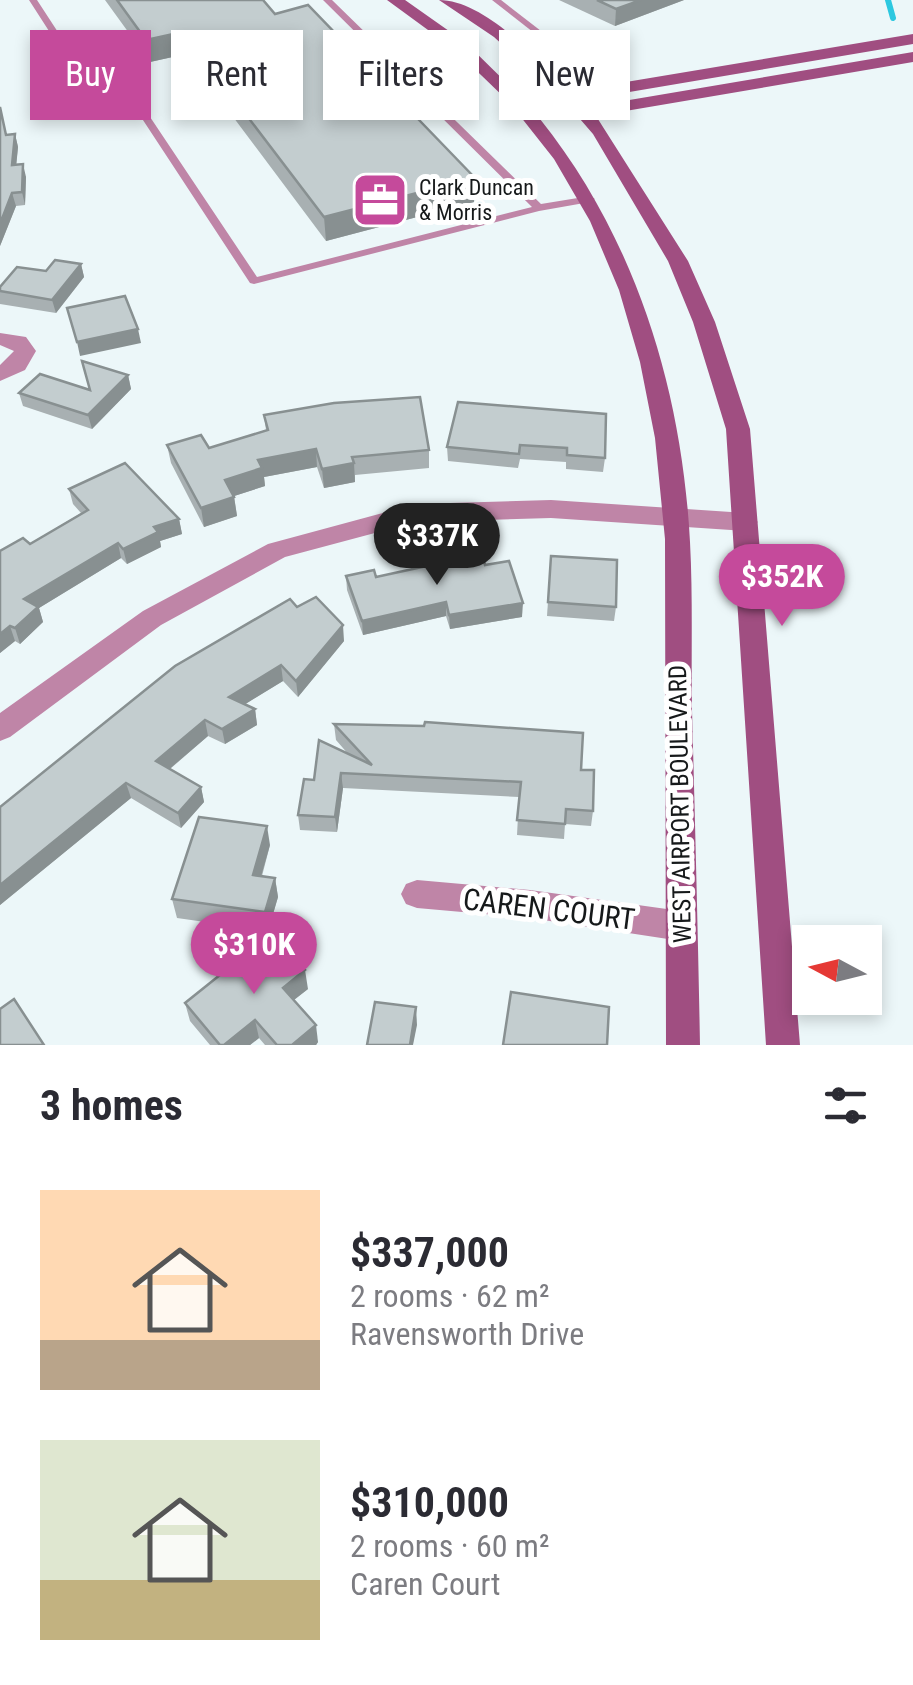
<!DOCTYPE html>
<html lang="en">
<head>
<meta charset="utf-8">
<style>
  body { margin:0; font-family:"Roboto Condensed",sans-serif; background:#f2f2f3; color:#2b2b33; height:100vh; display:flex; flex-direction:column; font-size:38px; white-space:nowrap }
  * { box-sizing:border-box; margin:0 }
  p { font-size:32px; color:#7c7c81 }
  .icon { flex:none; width:55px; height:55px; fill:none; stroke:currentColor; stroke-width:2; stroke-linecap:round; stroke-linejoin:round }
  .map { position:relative; height:1045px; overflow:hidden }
  .details { display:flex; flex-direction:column; background:#fff; flex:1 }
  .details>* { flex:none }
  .banner { position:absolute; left:30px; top:30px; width:855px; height:90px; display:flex; gap:20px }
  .needle { width:65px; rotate:277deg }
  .controls { position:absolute; left:792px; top:925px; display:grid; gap:20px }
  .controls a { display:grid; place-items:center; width:90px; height:90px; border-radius:0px; background:#fff; box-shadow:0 5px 15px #0003; font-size:50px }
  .price { position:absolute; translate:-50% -85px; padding:0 22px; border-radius:35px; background:#c54a9b; color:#fff; font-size:32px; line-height:65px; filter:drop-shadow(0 2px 5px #0008) }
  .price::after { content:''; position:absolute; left:50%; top:60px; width:30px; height:22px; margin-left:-15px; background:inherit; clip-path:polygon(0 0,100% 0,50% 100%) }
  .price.selected { background:#222; color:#fff }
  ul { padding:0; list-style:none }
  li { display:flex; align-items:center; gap:30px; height:250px; padding:0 40px }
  li span { display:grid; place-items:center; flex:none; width:280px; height:200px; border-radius:0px; color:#555 }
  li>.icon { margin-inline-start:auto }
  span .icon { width:120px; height:120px; fill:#fffc; stroke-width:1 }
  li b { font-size:42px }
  h2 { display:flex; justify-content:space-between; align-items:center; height:120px; padding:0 40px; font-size:42px }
  .chip { padding:0 35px; border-radius:0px; background:#fff; box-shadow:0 5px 15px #0003; font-size:35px; line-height:90px }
  .chip.selected { background:#c54a9b; color:#fff }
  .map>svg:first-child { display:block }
</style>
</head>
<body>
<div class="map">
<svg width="913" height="1045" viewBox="0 0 913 1045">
  <rect width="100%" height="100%" fill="#ecf7f9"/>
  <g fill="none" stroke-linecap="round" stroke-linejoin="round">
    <path stroke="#2dc8e0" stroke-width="6" d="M 888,0 L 893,18"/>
    <g fill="#bf85a7" fill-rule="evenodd">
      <path d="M 29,0 L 37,0 L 82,69 L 124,78 L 257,277 L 532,207 L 323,0 L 332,0 L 541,204 L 590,196 L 595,199 L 590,202 L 539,211 L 254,284 L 250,283 L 118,82 L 76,73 Z"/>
      <path d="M 492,0 L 501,0 L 563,48 L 556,50 Z"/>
    </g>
    <g fill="#bf85a7" fill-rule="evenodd">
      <path d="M 0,333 L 26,337 L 36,351 L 25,370 L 0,381 L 0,365 L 14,351 L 0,345 Z"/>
      <path d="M 551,500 L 746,513 L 758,522 L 746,531 L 551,518 L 416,522 L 285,557 L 161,625 L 10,737 L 0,741 L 0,713 L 143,611 L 268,544 L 416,504 Z"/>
      <path d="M 417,880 L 530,890 L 681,911 L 693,916 L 697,926 L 693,936 L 681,941 L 530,918 L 417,908 L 406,904 L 401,894 L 406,884 Z"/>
    </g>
    <path fill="#a04e81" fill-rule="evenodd" d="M 387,0 L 405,0 L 466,43 L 533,109 L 558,96 L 494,37 L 439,0 C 485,0 539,61 572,91 L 913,34 L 913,44 L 582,100 L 588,107 L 913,52 L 913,62 L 596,116 L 688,261 L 715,322 L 750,429 L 800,1045 L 766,1045 L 726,429 L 693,322 L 668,261 L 593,134 L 580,119 L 567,119 L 564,115 L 572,110 L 567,105 L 540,119 C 636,239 682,390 690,542 C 693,598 691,654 692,710 C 695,822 698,933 700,1045 L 666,1045 L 665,539 L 655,438 L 640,362 L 619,290 L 590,221 L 554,159 L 509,102 L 454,49 Z"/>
  </g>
  <g fill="#a8b0b2">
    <path d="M 105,0 L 263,0 L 275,14 L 475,178 L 474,202 L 326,241 L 186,54 L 150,62 Z"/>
    <path d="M 559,0 L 684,0 L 615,26 Z"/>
    <path d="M 15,134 L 18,147 L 16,165 L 26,177 L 25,205 L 16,206 L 0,246 L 6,135 Z"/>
    <path d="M 81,264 L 84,277 L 56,313 L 0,304 L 0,287 L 46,271 Z"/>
    <path d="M 128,375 L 131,389 L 92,429 L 23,406 L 19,393 L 90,390 Z"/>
    <path d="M 458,402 L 605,458 L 603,472 L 566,469 L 566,462 L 520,459 L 518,468 L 448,461 L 447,447 Z"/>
    <path d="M 264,415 L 429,450 L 429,468 L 355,475 L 355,482 L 324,488 L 317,467 L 264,477 L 265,486 L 234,496 L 237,516 L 204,527 L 171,463 L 167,445 L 209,448 L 266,430 Z"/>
    <path d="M 69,489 L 179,519 L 182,534 L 160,541 L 161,547 L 127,564 L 121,558 L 39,608 L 43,622 L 20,644 L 15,641 L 0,653 L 0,551 L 30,544 L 81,513 L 73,504 Z"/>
    <path d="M 551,556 L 616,607 L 614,621 L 547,616 Z"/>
    <path d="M 485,565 L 522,617 L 450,629 L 446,616 L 363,635 L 347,590 L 346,576 L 376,577 Z"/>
    <path d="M 297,607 L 344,641 L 298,697 L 283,681 L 245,704 L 255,709 L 257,725 L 225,744 L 208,736 L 170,769 L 201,787 L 204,802 L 181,828 L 131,798 L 0,905 L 0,807 Z"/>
    <path d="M 334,724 L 581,770 L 593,811 L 591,826 L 565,824 L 564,839 L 517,835 L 519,797 L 343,788 L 337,832 L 300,830 L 298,815 L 314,780 L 349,755 L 336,740 Z"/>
    <path d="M 270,845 L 262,876 L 275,878 L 278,897 L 268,931 L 177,918 L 172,899 Z"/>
    <path d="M 308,989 L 294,1000 L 318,1042 L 316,1045 L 265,1045 L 259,1038 L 250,1045 L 210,1045 L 190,1021 L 185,1003 Z"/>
  </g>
  <g fill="#889091">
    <path d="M 641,0 L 684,0 L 615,26 L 616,9 Z"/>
    <path d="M 183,32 L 186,54 L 150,62 L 146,40 Z"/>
    <path d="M 15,134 L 18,147 L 15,178 L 12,165 Z"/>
    <path d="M 23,164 L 26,177 L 25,205 L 22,192 Z"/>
    <path d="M 475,178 L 474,202 L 326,241 L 324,217 Z"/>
    <path d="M 12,193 L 16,206 L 0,246 L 0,224 Z"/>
    <path d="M 81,264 L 84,277 L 56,313 L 52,300 Z"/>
    <path d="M 138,329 L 141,343 L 80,356 L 77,342 Z"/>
    <path d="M 128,375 L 131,389 L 92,429 L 88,415 Z"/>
    <path d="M 316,449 L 317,467 L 264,477 L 265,486 L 228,498 L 225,480 L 258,460 Z"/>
    <path d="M 354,463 L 355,482 L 324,488 L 322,469 Z"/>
    <path d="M 234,497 L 237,516 L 204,527 L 201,508 Z"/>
    <path d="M 179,519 L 182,534 L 160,541 L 161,547 L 127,564 L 123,549 L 154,527 Z"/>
    <path d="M 118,543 L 121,558 L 39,608 L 43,622 L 20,644 L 15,628 L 24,599 Z"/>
    <path d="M 446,602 L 446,616 L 363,635 L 362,621 Z"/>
    <path d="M 523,603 L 522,617 L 450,629 L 449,615 Z"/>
    <path d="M 343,625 L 344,641 L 298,697 L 296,681 Z"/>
    <path d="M 10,626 L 15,641 L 0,653 L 0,634 Z"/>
    <path d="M 281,665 L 283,681 L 231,713 L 229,697 Z"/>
    <path d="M 255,709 L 257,725 L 225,744 L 222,729 Z"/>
    <path d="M 205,720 L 208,736 L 160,777 L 156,761 Z"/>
    <path d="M 341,773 L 343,788 L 337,832 L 335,817 Z"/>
    <path d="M 126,783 L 131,798 L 0,905 L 0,885 Z"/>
    <path d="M 201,787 L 204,802 L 181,828 L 178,813 Z"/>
    <path d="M 267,826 L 270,845 L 256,894 L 253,875 Z"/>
    <path d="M 275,878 L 278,897 L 268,931 L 265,912 Z"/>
    <path d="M 305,970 L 308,989 L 286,1006 L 283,988 Z"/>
    <path d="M 416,1007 L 417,1025 L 413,1045 L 410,1045 Z"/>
    <path d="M 255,1020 L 259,1038 L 250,1045 L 224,1045 Z"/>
    <path d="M 316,1025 L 318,1042 L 316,1045 L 292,1045 Z"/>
  </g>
  <g fill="#c3cdcf" stroke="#889091" stroke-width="2.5">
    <path d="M 117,0 L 263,0 L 275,14 L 308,5 L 475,178 L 324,217 L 183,32 L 146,40 Z"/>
    <path d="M 597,0 L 641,0 L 616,9 Z"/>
    <path d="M 0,107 L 6,135 L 15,134 L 12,165 L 23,164 L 22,192 L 12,193 L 0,224 Z"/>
    <path d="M 55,260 L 81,264 L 52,300 L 0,291 L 0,287 L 17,267 L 46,271 Z"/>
    <path d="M 125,296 L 138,329 L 77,342 L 67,308 Z"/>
    <path d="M 82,361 L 128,375 L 88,415 L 19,393 L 40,374 L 90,390 Z"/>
    <path d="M 420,397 L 429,450 L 352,457 L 354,463 L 322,469 L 316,449 L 258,460 L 262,468 L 225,480 L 234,497 L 201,508 L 167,445 L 201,435 L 209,448 L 268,430 L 264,415 L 334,403 Z"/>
    <path d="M 458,402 L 606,414 L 605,458 L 567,455 L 567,448 L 520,445 L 519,454 L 447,447 Z"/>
    <path d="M 125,463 L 179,519 L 154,527 L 158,532 L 123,549 L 118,543 L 24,599 L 38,607 L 15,628 L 10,626 L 0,634 L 0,551 L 23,538 L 30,544 L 88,510 L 69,489 Z"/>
    <path d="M 482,554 L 485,565 L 509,561 L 523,603 L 449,615 L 446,602 L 362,621 L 346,576 L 374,570 L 376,577 Z"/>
    <path d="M 551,556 L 617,560 L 616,607 L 548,602 Z"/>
    <path d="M 316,597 L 343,625 L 296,681 L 281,665 L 229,697 L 255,709 L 222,729 L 205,720 L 156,761 L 201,787 L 178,813 L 126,783 L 0,885 L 0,807 L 175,666 L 290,599 L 297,607 Z"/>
    <path d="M 425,722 L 583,733 L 581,770 L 594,770 L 593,811 L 566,809 L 565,824 L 517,820 L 521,782 L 341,773 L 335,817 L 298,815 L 304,779 L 314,780 L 319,740 L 372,765 L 334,724 L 424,726 Z"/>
    <path d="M 199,817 L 267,826 L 253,875 L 275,878 L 265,912 L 172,899 Z"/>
    <path d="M 271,934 L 305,970 L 283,988 L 316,1025 L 292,1045 L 277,1045 L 255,1020 L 224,1045 L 220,1045 L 185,1003 Z"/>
    <path d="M 511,992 L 609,1007 L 607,1045 L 503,1045 Z"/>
    <path d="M 14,999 L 44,1045 L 0,1045 L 0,1009 Z"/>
    <path d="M 375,1002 L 416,1007 L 410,1045 L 367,1045 Z"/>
  </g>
  <defs>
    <g id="office-square" transform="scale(2.875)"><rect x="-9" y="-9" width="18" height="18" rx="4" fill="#c54a9b" stroke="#fff"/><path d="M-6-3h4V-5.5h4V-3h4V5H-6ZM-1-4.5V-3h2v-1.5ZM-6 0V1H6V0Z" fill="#fff"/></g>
  </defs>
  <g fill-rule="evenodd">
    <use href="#office-square" x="380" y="200"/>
  </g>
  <g text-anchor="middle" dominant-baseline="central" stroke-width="10" stroke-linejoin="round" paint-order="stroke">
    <g font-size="22" fill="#16191a" stroke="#fff" text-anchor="start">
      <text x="419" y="187">Clark Duncan<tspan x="419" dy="25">&amp; Morris</tspan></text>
    </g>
    <g font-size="25" fill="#16191a" stroke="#fff">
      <text transform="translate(680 804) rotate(-91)">WEST AIRPORT BOULEVARD</text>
    </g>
    <g font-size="30" fill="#16191a" stroke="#fff">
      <text transform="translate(549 909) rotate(7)">CAREN COURT</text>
    </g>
  </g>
</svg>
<div class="controls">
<a><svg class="needle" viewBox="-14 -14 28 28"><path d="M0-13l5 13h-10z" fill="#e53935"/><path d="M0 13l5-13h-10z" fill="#7c7c81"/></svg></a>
</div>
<b class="price selected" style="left:437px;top:588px">$337K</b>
<b class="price" style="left:782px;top:629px">$352K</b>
<b class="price" style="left:254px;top:997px">$310K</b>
<div class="banner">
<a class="chip selected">Buy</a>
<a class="chip">Rent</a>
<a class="chip">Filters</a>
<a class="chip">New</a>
</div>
</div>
<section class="details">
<h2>3 homes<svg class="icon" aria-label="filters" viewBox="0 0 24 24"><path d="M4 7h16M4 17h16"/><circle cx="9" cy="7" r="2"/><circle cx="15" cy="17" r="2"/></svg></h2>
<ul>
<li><span style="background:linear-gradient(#ffd9b3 75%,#b9a48a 0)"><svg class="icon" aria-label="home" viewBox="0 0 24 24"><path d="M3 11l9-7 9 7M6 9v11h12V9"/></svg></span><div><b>$337,000</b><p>2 rooms · 62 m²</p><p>Ravensworth Drive</p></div></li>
<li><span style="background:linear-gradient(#dfe7d0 70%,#c2b280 0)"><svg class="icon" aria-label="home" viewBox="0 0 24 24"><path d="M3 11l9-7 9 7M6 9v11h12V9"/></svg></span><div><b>$310,000</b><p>2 rooms · 60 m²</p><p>Caren Court</p></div></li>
</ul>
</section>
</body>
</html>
